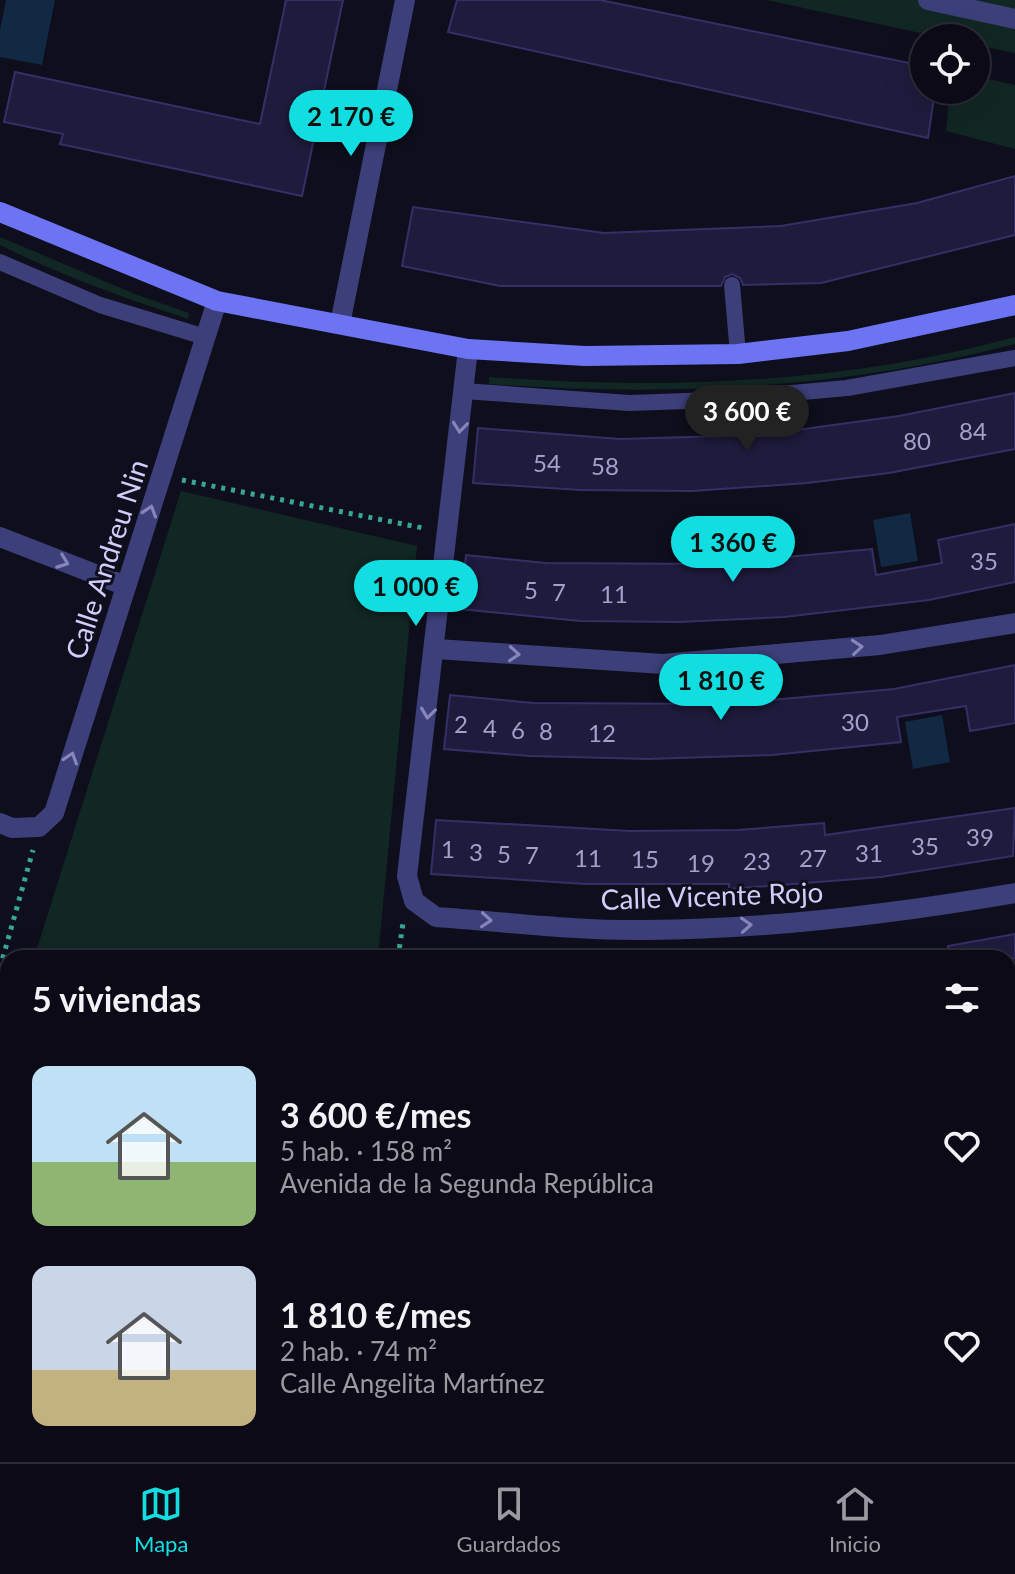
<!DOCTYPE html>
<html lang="es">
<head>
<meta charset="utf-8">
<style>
  body { margin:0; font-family:Lato,sans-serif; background:#191823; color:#f1f3f6; height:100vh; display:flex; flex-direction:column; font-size:30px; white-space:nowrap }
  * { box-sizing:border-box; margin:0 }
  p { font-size:26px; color:#9a9aa1 }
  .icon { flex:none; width:44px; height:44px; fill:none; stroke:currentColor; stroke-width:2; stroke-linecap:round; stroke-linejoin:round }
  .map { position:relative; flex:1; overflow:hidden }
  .details { position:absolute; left:0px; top:950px; width:1016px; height:512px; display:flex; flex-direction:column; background:#0b0a16; border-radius:24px 24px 0 0; box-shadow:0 8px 32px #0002,0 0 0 2px #2b2b35 }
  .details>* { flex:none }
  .tools { position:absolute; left:910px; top:24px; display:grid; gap:16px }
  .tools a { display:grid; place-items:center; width:80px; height:80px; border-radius:50%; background:#0b0a16; box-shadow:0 8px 32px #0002,0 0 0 2px #2b2b35; font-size:40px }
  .price { position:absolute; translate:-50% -68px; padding:0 18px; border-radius:28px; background:#12dee2; color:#111; font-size:26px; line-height:52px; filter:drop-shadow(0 2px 4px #0008) }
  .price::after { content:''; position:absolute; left:50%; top:48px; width:24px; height:18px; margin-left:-12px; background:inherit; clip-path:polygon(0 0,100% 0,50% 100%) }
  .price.current { background:#222; color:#fff }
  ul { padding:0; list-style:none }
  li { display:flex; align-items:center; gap:24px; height:200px; padding:0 32px }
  li span { display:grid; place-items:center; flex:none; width:224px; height:160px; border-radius:16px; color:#555 }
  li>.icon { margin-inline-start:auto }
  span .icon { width:96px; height:96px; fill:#fffc; stroke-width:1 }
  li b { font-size:34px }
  h2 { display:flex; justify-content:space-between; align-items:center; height:96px; padding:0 32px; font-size:34px }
  .menu { display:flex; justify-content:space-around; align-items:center; height:112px; border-top:2px solid #2b2b35; background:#0b0a16; font-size:22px; color:#9a9aa1 }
  .menu a { display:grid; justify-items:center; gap:4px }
  .menu .current { color:#12dee2 }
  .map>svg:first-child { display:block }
</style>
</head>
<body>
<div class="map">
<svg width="1015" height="1462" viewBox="0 0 1015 1462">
  <rect width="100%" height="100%" fill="#0f0e1d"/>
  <g fill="#112724">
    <path d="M 766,0 L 1015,0 L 1015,53 L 976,45 L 976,38 L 944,38 Z"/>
    <path d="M 976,76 L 1015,85 L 1015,149 L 946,131 L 950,90 L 976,90 Z"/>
    <path d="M 0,237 L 135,294 L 189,313 L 188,319 C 124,298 60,275 0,245 Z"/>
    <path d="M 1015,337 L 1015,344 C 843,389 666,397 489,384 L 489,377 C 665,390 844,384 1015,337 Z"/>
    <path d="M 181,491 L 417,546 L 378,958 L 34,958 Z"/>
  </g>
  <g fill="#112942">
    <path d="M 6,0 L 55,0 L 42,65 L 0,57 L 0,30 Z"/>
    <path d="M 910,513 L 918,561 L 881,567 L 873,520 Z"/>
    <path d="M 942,715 L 950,762 L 913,769 L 905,722 Z"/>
  </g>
  <g fill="#1f1b3d" stroke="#362f67" stroke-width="2">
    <path d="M 286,0 L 343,0 L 302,196 L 60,144 L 63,134 L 4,122 L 15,72 L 260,124 Z"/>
    <path d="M 457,0 L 600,0 L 924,66 L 924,90 L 935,90 L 928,138 L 448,32 Z"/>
    <path d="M 1015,176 L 1015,235 L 821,283 L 743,285 L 740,278 L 732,274 L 725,277 L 721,286 L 500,286 L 402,266 L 413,207 L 604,233 L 781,226 L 917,203 Z"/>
    <path d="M 1015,393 L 1015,449 L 889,473 L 807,483 L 692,491 L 580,490 L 473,483 L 478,428 L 620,439 L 760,435 L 899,416 Z"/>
    <path d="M 1015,524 L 1015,582 L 929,600 L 784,617 L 679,622 L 580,621 L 460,609 L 466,555 L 546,563 L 710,564 L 872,549 L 876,575 L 942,563 L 938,540 Z"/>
    <path d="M 1015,665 L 1015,723 L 970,731 L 966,706 L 897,717 L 901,742 L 772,755 L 648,759 L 530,756 L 444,749 L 450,695 L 533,703 L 727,704 L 894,689 Z"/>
    <path d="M 1015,808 L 1013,856 L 881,877 L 729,889 L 729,884 L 586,884 L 431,874 L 436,820 L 630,831 L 738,830 L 824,823 L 825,835 Z"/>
    <path d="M 1015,934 L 1015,958 L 949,958 L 948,946 Z"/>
  </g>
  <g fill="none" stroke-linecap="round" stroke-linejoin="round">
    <g stroke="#37a696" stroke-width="5" stroke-dasharray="4 6" stroke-linecap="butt">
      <path d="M 182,480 L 423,528"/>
      <path d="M 398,958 L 403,923"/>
      <path d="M 0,968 L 33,850"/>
      <path d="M 1008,1072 L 1015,1071"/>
      <path d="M 0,1089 L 8,1093"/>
      <path d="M 0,1444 L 8,1445"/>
      <path d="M 64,1454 L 96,1462"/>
      <path d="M 122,1462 L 132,1454"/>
    </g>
    <g stroke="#3c3f79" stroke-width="16">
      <path d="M 0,262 L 100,305 L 205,337"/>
      <path d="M 732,285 L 738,354"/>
      <path d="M 464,391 L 629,403 L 716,400 L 847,388 L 1015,358"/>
    </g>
    <g stroke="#3c3f79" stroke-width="20">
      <path d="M 928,0 L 1015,19"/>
      <path d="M 340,324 L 405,0"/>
      <path d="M 468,349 L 407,876 L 414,901 L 436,917 C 506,922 577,931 647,930 C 771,929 893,914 1015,893"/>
      <path d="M 0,537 L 126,586"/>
      <path d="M 436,649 L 663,664 L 880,645 L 1015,623"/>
      <path d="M 0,823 L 12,828 L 39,827 L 54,813 L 217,301"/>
    </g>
    <path stroke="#6d74f3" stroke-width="20" d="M 0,212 L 217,301 L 468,349 L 585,356 L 738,354 L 848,341 L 1015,305"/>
  </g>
  <defs><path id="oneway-chevron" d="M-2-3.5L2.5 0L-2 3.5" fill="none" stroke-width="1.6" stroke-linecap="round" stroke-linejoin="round" transform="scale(2)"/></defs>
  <g stroke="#8686ba">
    <use href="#oneway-chevron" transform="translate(460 427) rotate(96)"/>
    <use href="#oneway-chevron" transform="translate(150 511) rotate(-72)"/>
    <use href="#oneway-chevron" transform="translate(63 562) rotate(21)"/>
    <use href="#oneway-chevron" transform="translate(857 647) rotate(-5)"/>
    <use href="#oneway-chevron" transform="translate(514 654) rotate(4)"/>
    <use href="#oneway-chevron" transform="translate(428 713) rotate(97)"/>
    <use href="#oneway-chevron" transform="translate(71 758) rotate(-72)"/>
    <use href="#oneway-chevron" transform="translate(486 920) rotate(4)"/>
    <use href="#oneway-chevron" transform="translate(746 925) rotate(-3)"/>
  </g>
  <g text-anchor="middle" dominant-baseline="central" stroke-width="6" stroke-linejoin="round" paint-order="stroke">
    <g font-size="24" fill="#a3a1cc">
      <text x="973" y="430">84</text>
      <text x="917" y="440">80</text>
      <text x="547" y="462">54</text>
      <text x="605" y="465">58</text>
      <text x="984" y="560">35</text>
      <text x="531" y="589">5</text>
      <text x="559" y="591">7</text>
      <text x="614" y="593">11</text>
      <text x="855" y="721">30</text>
      <text x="461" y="723">2</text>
      <text x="490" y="727">4</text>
      <text x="518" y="729">6</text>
      <text x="546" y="730">8</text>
      <text x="602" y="732">12</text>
      <text x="980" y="836">39</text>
      <text x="925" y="845">35</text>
      <text x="448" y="848">1</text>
      <text x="476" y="851">3</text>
      <text x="869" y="852">31</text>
      <text x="504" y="853">5</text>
      <text x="532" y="854">7</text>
      <text x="588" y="857">11</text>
      <text x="813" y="857">27</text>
      <text x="645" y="858">15</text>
      <text x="757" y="860">23</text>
      <text x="701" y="862">19</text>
    </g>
    <g font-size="28" fill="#cfcefb" stroke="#0f0e1d">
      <text transform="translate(106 559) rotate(-72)">Calle Andreu Nin</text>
      <text transform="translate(712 895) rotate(-2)">Calle Vicente Rojo</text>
    </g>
  </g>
</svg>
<div class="tools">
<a><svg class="icon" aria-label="locate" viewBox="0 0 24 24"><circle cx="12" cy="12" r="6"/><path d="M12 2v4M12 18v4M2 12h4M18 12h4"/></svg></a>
</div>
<b class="price" style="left:351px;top:158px">2 170 €</b>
<b class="price current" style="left:747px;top:453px">3 600 €</b>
<b class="price" style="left:733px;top:584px">1 360 €</b>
<b class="price" style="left:416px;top:628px">1 000 €</b>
<b class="price" style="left:721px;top:722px">1 810 €</b>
<section class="details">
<h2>5 viviendas<svg class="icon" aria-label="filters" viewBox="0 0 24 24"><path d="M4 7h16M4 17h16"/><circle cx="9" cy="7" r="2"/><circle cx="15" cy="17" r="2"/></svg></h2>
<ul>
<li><span style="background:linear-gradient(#bfe0f5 60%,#8fb573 0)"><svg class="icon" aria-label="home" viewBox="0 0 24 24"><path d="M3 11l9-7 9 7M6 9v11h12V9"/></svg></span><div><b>3 600 €/mes</b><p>5 hab. · 158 m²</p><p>Avenida de la Segunda República</p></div><svg class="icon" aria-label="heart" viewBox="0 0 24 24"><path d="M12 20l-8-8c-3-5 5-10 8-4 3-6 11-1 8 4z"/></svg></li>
<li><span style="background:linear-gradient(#c9d6e8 65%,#c2b280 0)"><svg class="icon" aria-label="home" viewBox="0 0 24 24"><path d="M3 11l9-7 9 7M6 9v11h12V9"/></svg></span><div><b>1 810 €/mes</b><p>2 hab. · 74 m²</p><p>Calle Angelita Martínez</p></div><svg class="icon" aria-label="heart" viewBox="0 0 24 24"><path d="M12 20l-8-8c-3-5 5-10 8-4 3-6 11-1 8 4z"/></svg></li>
</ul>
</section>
</div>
<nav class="menu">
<a class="current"><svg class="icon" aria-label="map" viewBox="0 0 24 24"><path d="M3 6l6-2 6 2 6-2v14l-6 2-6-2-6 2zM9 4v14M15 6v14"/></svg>Mapa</a>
<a><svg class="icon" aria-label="saved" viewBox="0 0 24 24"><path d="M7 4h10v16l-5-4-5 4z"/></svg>Guardados</a>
<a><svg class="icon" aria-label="home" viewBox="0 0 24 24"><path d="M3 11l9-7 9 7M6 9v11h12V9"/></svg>Inicio</a>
</nav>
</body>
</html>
